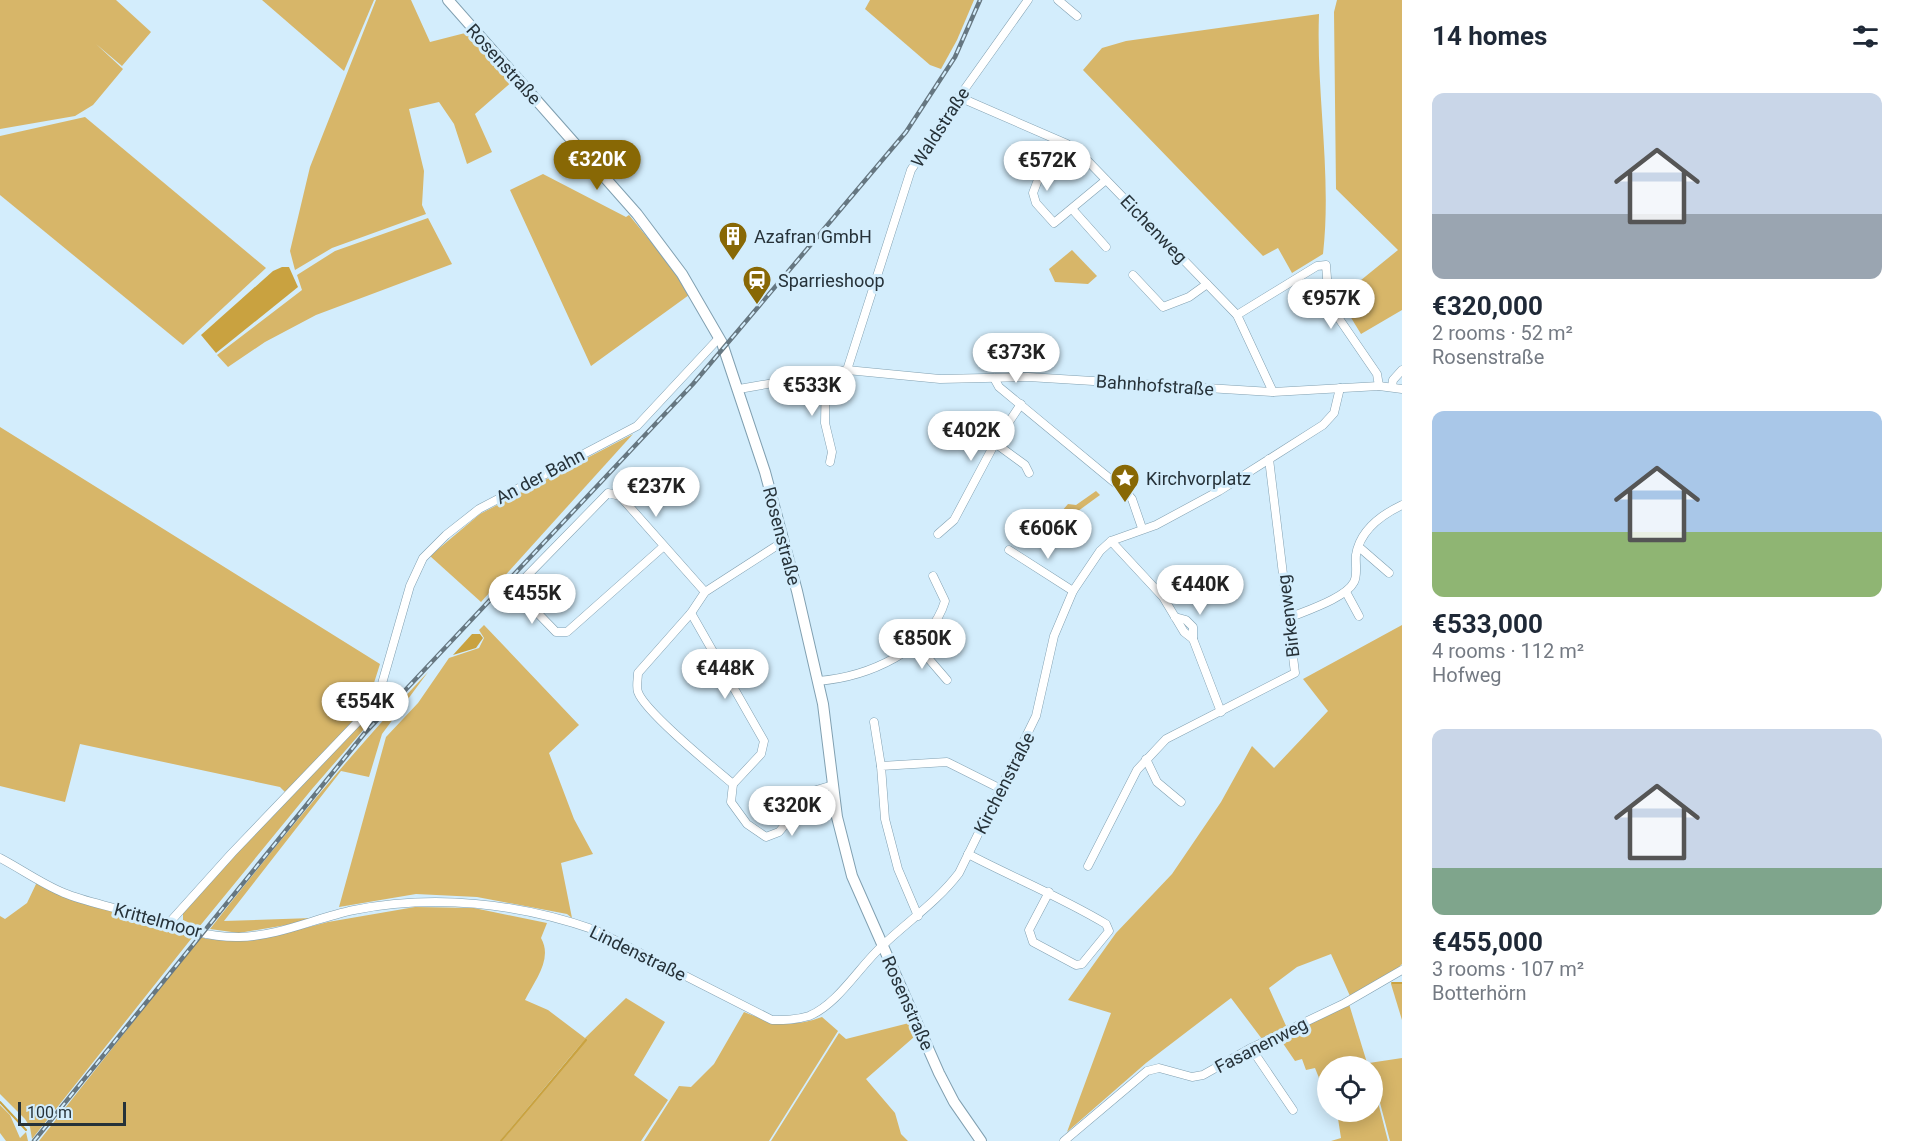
<!DOCTYPE html>
<html lang="en">
<head>
<meta charset="utf-8">
<style>
  body { margin:0; font-family:Roboto,sans-serif; background:#f2f2f3; color:#1f2937; height:100vh; display:flex; flex-direction:column; font-size:22px; white-space:nowrap }
  * { box-sizing:border-box; margin:0 }
  p { font-size:20px; color:#747a83 }
  .icon { flex:none; width:33px; height:33px; fill:none; stroke:currentColor; stroke-width:2; stroke-linecap:round; stroke-linejoin:round }
  .map { position:relative; flex:1; overflow:hidden }
  .sheet { display:flex; flex-direction:column; background:#fff; width:510px }
  .sheet>* { flex:none }
  .buttons { position:absolute; left:1317px; top:1056px; display:grid; gap:12px }
  .buttons a { display:grid; place-items:center; width:66px; height:66px; border-radius:50%; background:#fff; box-shadow:0 3px 15px #0003; font-size:30px }
  .scale { position:absolute; left:18px; bottom:15px; width:108px; box-sizing:border-box; padding-left:6px; border:3px solid #263239; border-top:0; font-size:16px; line-height:21px; white-space:nowrap; color:#263239; -webkit-text-stroke:4px #d3edfc; paint-order:stroke }
  .price { position:absolute; translate:-50% -51px; padding:0 14px; border-radius:21px; background:#fff; color:#222; font-size:20px; line-height:39px; filter:drop-shadow(0 2px 3px #0008) }
  .price::after { content:''; position:absolute; left:50%; top:36px; width:18px; height:14px; margin-left:-9px; background:inherit; clip-path:polygon(0 0,100% 0,50% 100%) }
  .price.selected { background:#886805; color:#fff }
  ul { padding:0; list-style:none }
  li { display:grid; align-content:center; gap:12px; height:318px; padding:0 30px }
  li span { display:grid; place-items:center; height:186px; border-radius:12px; color:#555 }
  li>.icon { margin-inline-start:auto }
  span .icon { width:108px; height:108px; fill:#fffc; stroke-width:1 }
  li b { font-size:26px }
  h2 { display:flex; justify-content:space-between; align-items:center; height:72px; padding:0 30px; font-size:26px }
  main { display:flex; flex:1; min-height:0 }
  .map>svg:first-child { display:block }
</style>
</head>
<body>
<main>
<div class="map">
<svg width="1402" height="1141" viewBox="0 0 1402 1141">
  <rect width="100%" height="100%" fill="#d3edfc"/>
  <g fill="#d7b669">
    <path d="M 0,0 L 116,0 L 151,32 L 122,66 L 96,44 L 123,69 L 93,105 L 75,116 L 0,129 Z"/>
    <path d="M 262,0 L 374,0 L 344,71 Z"/>
    <path d="M 376,0 L 411,0 L 430,42 L 469,32 L 513,81 L 475,114 L 492,152 L 467,164 L 454,124 L 439,102 L 409,109 L 424,171 L 422,205 L 426,214 L 332,248 L 295,270 L 290,251 L 310,167 Z"/>
    <path d="M 870,0 L 974,0 L 957,40 L 941,69 L 930,65 L 865,9 Z"/>
    <path d="M 1337,0 L 1402,0 L 1402,310 L 1361,334 L 1339,298 L 1398,250 L 1336,189 L 1334,12 Z"/>
    <path d="M 1319,14 C 1316,94 1332,174 1323,254 L 1292,273 L 1278,248 L 1263,256 L 1083,70 L 1102,48 L 1126,41 Z"/>
    <path d="M 85,117 L 266,268 L 183,345 L 0,195 L 0,136 Z"/>
    <path d="M 543,174 L 626,217 L 629,215 L 678,275 L 689,295 L 591,366 L 510,190 Z"/>
    <path d="M 428,218 L 452,264 L 316,315 L 265,342 L 228,367 L 217,355 L 302,290 L 297,275 L 335,251 Z"/>
    <path d="M 1072,250 L 1097,276 L 1088,284 L 1055,282 L 1049,269 Z"/>
    <path d="M 0,427 L 380,664 L 367,705 L 342,737 L 287,794 L 280,787 L 80,744 L 65,802 L 0,786 Z"/>
    <path d="M 633,434 L 481,602 L 430,556 L 480,514 Z"/>
    <path d="M 1096,491 L 1100,495 L 1074,514 L 1087,531 L 1068,545 L 1049,526 L 1068,504 L 1076,505 Z"/>
    <path d="M 484,625 L 579,725 L 549,753 L 574,819 L 593,854 L 561,863 L 572,918 L 567,914 L 477,897 L 416,894 L 339,907 L 386,737 L 418,703 L 449,658 L 479,648 L 484,638 L 479,630 Z"/>
    <path d="M 1402,625 L 1402,964 L 1394,972 L 1350,996 L 1331,954 L 1297,967 L 1269,988 L 1287,1028 L 1262,1039 L 1231,998 L 1146,1063 L 1067,1132 L 1111,1013 L 1068,1000 L 1116,933 L 1172,874 L 1221,802 L 1252,746 L 1274,768 L 1328,711 L 1303,679 Z"/>
    <path d="M 428,672 L 382,734 L 369,777 L 341,771 L 224,921 L 312,918 L 304,922 L 239,933 L 210,929 C 280,840 350,754 428,672 Z"/>
    <path d="M 372,710 L 378,713 L 312,789 L 199,927 L 183,920 L 183,910 Z"/>
    <path d="M 37,882 L 195,934 L 32,1139 L 30,1127 L 25,1119 L 0,1094 L 0,916 L 5,919 L 27,903 Z"/>
    <path d="M 415,907 L 474,908 L 547,923 L 541,938 C 553,959 535,980 525,1000 L 548,1010 L 585,1038 L 626,998 L 665,1022 L 634,1075 L 668,1100 L 641,1141 L 502,1141 L 585,1039 L 500,1141 L 39,1141 L 201,936 L 206,939 L 241,940 L 278,935 L 328,922 Z"/>
    <path d="M 1391,984 L 1402,984 L 1402,1020 Z"/>
    <path d="M 1349,1004 L 1368,1066 L 1328,1066 L 1327,1098 L 1315,1068 L 1306,1070 L 1302,1059 L 1295,1061 L 1280,1039 Z"/>
    <path d="M 744,1012 C 774,1024 791,1028 822,1017 L 838,1031 L 769,1141 L 644,1141 L 679,1086 L 691,1087 L 714,1064 Z"/>
    <path d="M 909,1023 L 914,1037 L 866,1079 L 895,1113 L 901,1134 L 908,1141 L 771,1141 L 839,1033 L 846,1039 Z"/>
    <path d="M 1402,1058 L 1402,1141 L 1390,1141 L 1373,1076 L 1372,1066 L 1369,1063 Z"/>
    <path d="M 1373,1083 L 1388,1141 L 1331,1141 L 1341,1138 L 1337,1112 L 1372,1112 Z"/>
    <path d="M 0,1105 L 10,1115 L 20,1138 L 26,1132 L 28,1141 L 6,1141 L 0,1133 Z"/>
  </g>
  <g fill="#c9a240">
    <path d="M 282,267 L 289,267 L 298,287 L 216,353 L 201,335 L 273,271 Z"/>
    <path d="M 472,634 L 480,634 L 483,638 L 476,648 L 453,655 Z"/>
  </g>
  <g fill="none" stroke-linecap="round" stroke-linejoin="round">
    <g stroke="#c9a240" stroke-width="2">
      <path d="M 1392,983 L 1402,983"/>
      <path d="M 0,1102 L 26,1130"/>
      <path d="M 501,1141 L 586,1040"/>
    </g>
    <g stroke="#81a0b1" stroke-width="9">
      <g id="minor">
        <path d="M 1058,0 L 1077,16"/>
        <path d="M 959,97 L 1067,144 L 1081,154 L 1237,315 L 1273,392"/>
        <path d="M 1042,169 L 1033,193 L 1036,203 L 1054,223 L 1106,180"/>
        <path d="M 1073,210 L 1106,247"/>
        <path d="M 1133,275 L 1163,307 L 1189,297 L 1207,284"/>
        <path d="M 1237,315 L 1317,266 L 1326,265 L 1329,304 L 1377,374 L 1379,386"/>
        <path d="M 847,370 L 911,170 L 959,97 L 1028,0"/>
        <path d="M 826,373 L 825,423 L 832,452 L 830,462"/>
        <path d="M 994,378 L 999,387 L 1126,492 L 1132,499 L 1142,528"/>
        <path d="M 1392,386 L 1393,380 L 1402,370"/>
        <path d="M 739,389 L 847,370 L 940,379 L 1028,377 L 1273,392 L 1379,386 L 1402,389"/>
        <path d="M 995,443 L 1025,465 L 1029,473"/>
        <path d="M 938,534 L 954,520 L 995,443 L 1021,404"/>
        <path d="M 784,541 L 705,592 L 691,613 L 638,673 C 638,678 636,687 638,692 C 645,712 714,768 733,784 L 731,802 L 747,824 L 766,837 L 779,832 L 813,791 L 833,785"/>
        <path d="M 1111,541 L 1163,597 L 1184,632 L 1193,639 L 1221,712"/>
        <path d="M 664,546 L 567,632 L 556,632 L 525,600 L 520,590 L 521,582 L 608,493 L 620,496 L 705,592"/>
        <path d="M 1359,547 L 1389,573"/>
        <path d="M 1009,550 L 1073,591"/>
        <path d="M 1346,592 L 1359,616"/>
        <path d="M 691,613 L 764,741 L 761,754 L 733,784"/>
        <path d="M 1175,617 L 1186,620 L 1193,627 L 1193,639"/>
        <path d="M 1289,618 C 1305,611 1346,598 1354,582 C 1358,575 1355,563 1356,555 C 1360,530 1381,515 1402,505"/>
        <path d="M 916,644 L 947,680"/>
        <path d="M 818,681 C 867,677 930,651 945,601 L 933,576"/>
        <path d="M 874,722 L 881,766"/>
        <path d="M 1146,759 L 1157,782 L 1181,802"/>
        <path d="M 968,854 C 1014,878 1061,897 1106,924 L 1109,931 L 1082,964 L 1076,965 L 1033,942 L 1029,930 L 1049,892"/>
        <path d="M 0,858 C 21,869 42,884 64,893 C 83,901 105,905 125,911 C 161,921 201,938 239,937 C 280,936 315,918 354,910 C 434,894 518,903 595,930 L 772,1020 C 785,1020 796,1020 809,1016 C 838,1004 859,967 882,946 C 908,921 937,902 959,873 L 1036,716 L 1054,636 L 1073,591 L 1100,551 L 1111,541 L 1156,525 L 1219,491 L 1323,425 L 1334,413 L 1340,388"/>
        <path d="M 1088,866 L 1137,770 L 1166,739 L 1295,673 L 1269,459"/>
        <path d="M 918,916 L 898,869 L 885,819 L 881,766 L 947,762 L 1001,789"/>
        <path d="M 169,923 L 232,853 L 370,709 L 381,687 L 410,586 L 423,558 L 446,535 L 479,509 L 637,426 L 719,338"/>
        <path d="M 1251,1048 L 1293,1110"/>
        <path d="M 1064,1141 L 1147,1071 L 1159,1068 L 1192,1077 L 1203,1075 L 1251,1048 L 1345,1003 L 1402,970"/>
      </g>
    </g>
    <g stroke="#81a0b1" stroke-width="12">
      <path id="secondary" d="M 448,0 L 637,214 L 682,274 L 722,343 L 765,472 L 797,591 L 823,704 L 837,817 L 852,876 L 939,1073 L 954,1102 L 981,1141"/>
    </g>
    <use href="#minor" stroke="#fff" stroke-width="8"/>
    <use href="#secondary" stroke="#fff" stroke-width="10"/>
    <g stroke="#667781" stroke-width="4.5">
      <path id="rail" d="M 34,1141 L 364,734 L 693,384 L 906,132 L 955,57 L 980,0"/>
    </g>
    <use href="#rail" stroke="#d3edfc" stroke-width="2" stroke-dasharray="7" stroke-linecap="butt"/>
  </g>
  <defs>
    <g id="building-pin" transform="scale(1.5)"><path d="M0 17L-7.5 6A9.5 9.5 0 1 1 7.5 6Z" fill="#886805" stroke="#d3edfc"/><path d="M-4-6H4V6H1V3H-1V6H-4ZM-2.5-4.3h1.7v1.8h-1.7ZM.8-4.3h1.7v1.8H.8ZM-2.5-1h1.7V.8h-1.7ZM.8-1h1.7V.8H.8Z" fill="#fff"/></g>
    <g id="station-pin" transform="scale(1.5)"><path d="M0 17L-7.5 6A9.5 9.5 0 1 1 7.5 6Z" fill="#886805" stroke="#d3edfc"/><path d="M-3-6H3Q5-6 5-4V2Q5 4 3 4L4.5 6H3L1.5 4h-3L-3 6H-4.5L-3 4Q-5 4-5 2V-4Q-5-6-3-6ZM-3.5-4v3h7v-3ZM-3.5 1v1.5H-2V1ZM2 1v1.5H3.5V1Z" fill="#fff"/></g>
    <g id="sight-pin" transform="scale(1.5)"><path d="M0 17L-7.5 6A9.5 9.5 0 1 1 7.5 6Z" fill="#886805" stroke="#d3edfc"/><path d="M0-6L1.8-2.2L6-1.7L2.9 1.2L3.7 5.4L0 3.3L-3.7 5.4L-2.9 1.2L-6-1.7L-1.8-2.2Z" fill="#fff"/></g>
  </defs>
  <g fill-rule="evenodd">
    <use href="#building-pin" x="733" y="236"/>
    <use href="#station-pin" x="757" y="280"/>
    <use href="#sight-pin" x="1125" y="478"/>
  </g>
  <g text-anchor="middle" dominant-baseline="central" stroke-width="6" stroke-linejoin="round" paint-order="stroke">
    <g font-size="18" fill="#263239" stroke="#d3edfc">
      <text transform="translate(504 64) rotate(48)">Rosenstraße</text>
      <text transform="translate(940 127) rotate(-57)">Waldstraße</text>
      <text transform="translate(1154 229) rotate(46)">Eichenweg</text>
      <text transform="translate(1155 385) rotate(4)">Bahnhofstraße</text>
      <text transform="translate(540 476) rotate(-28)">An der Bahn</text>
      <text transform="translate(782 536) rotate(75)">Rosenstraße</text>
      <text transform="translate(1288 616) rotate(-97)">Birkenweg</text>
      <text transform="translate(1004 783) rotate(-63)">Kirchenstraße</text>
      <text transform="translate(158 920) rotate(15)">Krittelmoor</text>
      <text transform="translate(638 953) rotate(26)">Lindenstraße</text>
      <text transform="translate(908 1003) rotate(66)">Rosenstraße</text>
      <text transform="translate(1261 1045) rotate(-27)">Fasanenweg</text>
    </g>
    <g font-size="18" fill="#263239" stroke="#d3edfc" text-anchor="start">
      <text x="754" y="236">Azafran GmbH</text>
      <text x="778" y="280">Sparrieshoop</text>
      <text x="1146" y="478">Kirchvorplatz</text>
    </g>
  </g>
</svg>
<div class="buttons">
<a><svg class="icon" aria-label="locate" viewBox="0 0 24 24"><circle cx="12" cy="12" r="6"/><path d="M12 2v4M12 18v4M2 12h4M18 12h4"/></svg></a>
</div>
<div class="scale">100 m</div>
<b class="price selected" style="left:597px;top:191px">€320K</b>
<b class="price" style="left:1047px;top:192px">€572K</b>
<b class="price" style="left:1331px;top:330px">€957K</b>
<b class="price" style="left:1016px;top:384px">€373K</b>
<b class="price" style="left:812px;top:417px">€533K</b>
<b class="price" style="left:971px;top:462px">€402K</b>
<b class="price" style="left:656px;top:518px">€237K</b>
<b class="price" style="left:1048px;top:560px">€606K</b>
<b class="price" style="left:1200px;top:616px">€440K</b>
<b class="price" style="left:532px;top:625px">€455K</b>
<b class="price" style="left:922px;top:670px">€850K</b>
<b class="price" style="left:725px;top:700px">€448K</b>
<b class="price" style="left:365px;top:733px">€554K</b>
<b class="price" style="left:792px;top:837px">€320K</b>
</div>
<section class="sheet">
<h2>14 homes<svg class="icon" aria-label="filters" viewBox="0 0 24 24"><path d="M4 7h16M4 17h16"/><circle cx="9" cy="7" r="2"/><circle cx="15" cy="17" r="2"/></svg></h2>
<ul>
<li><span style="background:linear-gradient(#c9d6e8 65%,#9aa5b1 0)"><svg class="icon" aria-label="home" viewBox="0 0 24 24"><path d="M3 11l9-7 9 7M6 9v11h12V9"/></svg></span><div><b>€320,000</b><p>2 rooms · 52 m²</p><p>Rosenstraße</p></div></li>
<li><span style="background:linear-gradient(#a9c7e8 65%,#8fb573 0)"><svg class="icon" aria-label="home" viewBox="0 0 24 24"><path d="M3 11l9-7 9 7M6 9v11h12V9"/></svg></span><div><b>€533,000</b><p>4 rooms · 112 m²</p><p>Hofweg</p></div></li>
<li><span style="background:linear-gradient(#c9d6e8 75%,#7fa58c 0)"><svg class="icon" aria-label="home" viewBox="0 0 24 24"><path d="M3 11l9-7 9 7M6 9v11h12V9"/></svg></span><div><b>€455,000</b><p>3 rooms · 107 m²</p><p>Botterhörn</p></div></li>
</ul>
</section>
</main>
</body>
</html>
